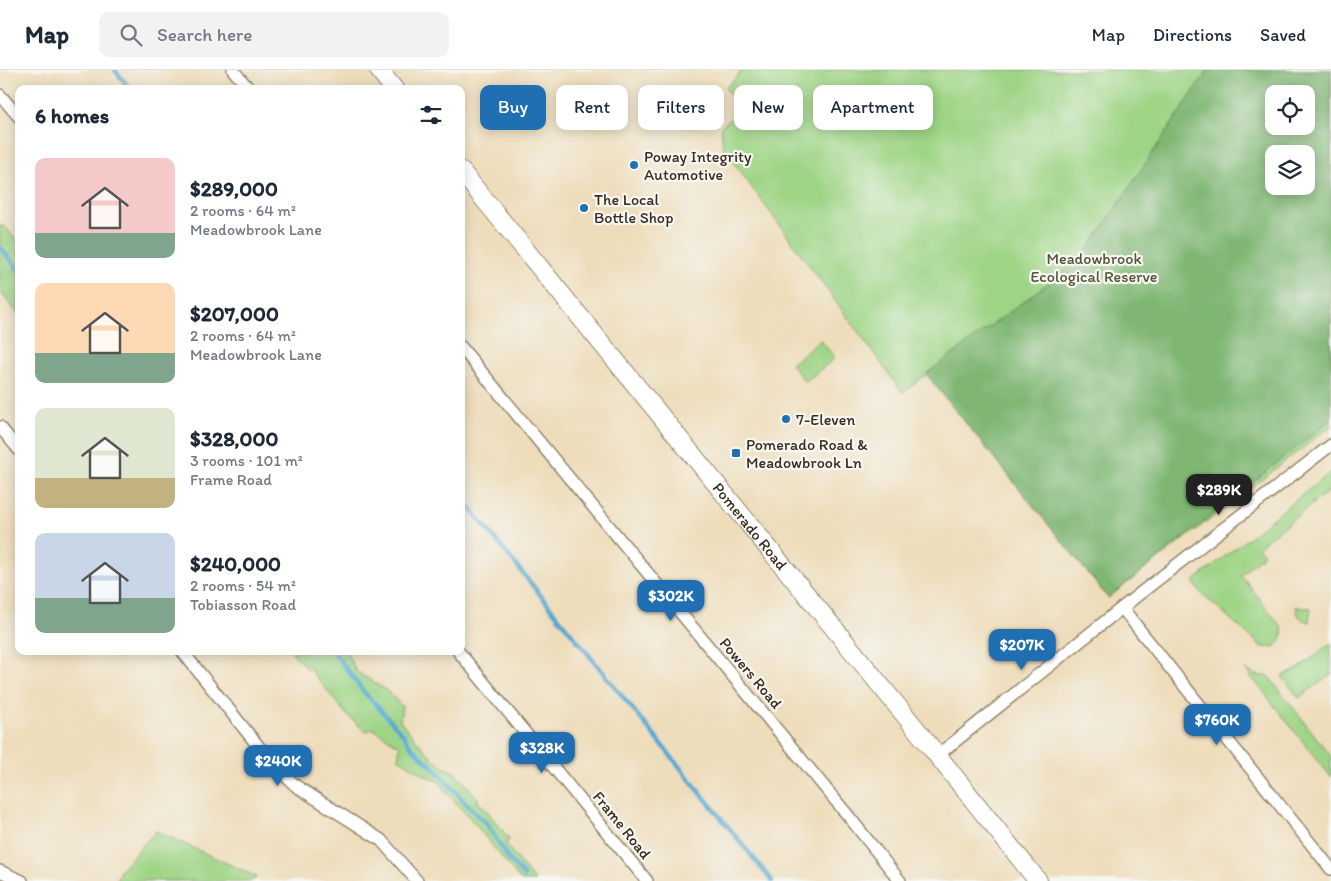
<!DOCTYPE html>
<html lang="en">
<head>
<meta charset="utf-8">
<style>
  body { margin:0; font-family:Itim,sans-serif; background:#f2f2f3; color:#1f2937; height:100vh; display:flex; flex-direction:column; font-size:19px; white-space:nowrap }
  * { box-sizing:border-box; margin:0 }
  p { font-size:16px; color:#747a83 }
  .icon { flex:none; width:28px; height:28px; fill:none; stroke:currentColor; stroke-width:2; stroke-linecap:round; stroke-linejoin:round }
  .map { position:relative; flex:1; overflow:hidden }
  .details { position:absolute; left:15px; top:15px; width:450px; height:570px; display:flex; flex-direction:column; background:#fff; border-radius:10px; box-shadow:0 2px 12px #0003 }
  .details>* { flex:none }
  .top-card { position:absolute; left:480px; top:15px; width:475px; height:45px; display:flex; gap:10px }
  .tools { position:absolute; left:1265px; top:15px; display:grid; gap:10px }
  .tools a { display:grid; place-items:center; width:50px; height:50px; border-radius:10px; background:#fff; box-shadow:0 2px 12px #0003; font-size:25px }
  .price { position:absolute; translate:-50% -42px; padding:0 11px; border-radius:10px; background:#1f6fb2; color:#fff; font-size:16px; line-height:32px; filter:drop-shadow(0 1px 2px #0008) }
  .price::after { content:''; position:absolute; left:50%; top:30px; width:15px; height:11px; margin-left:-8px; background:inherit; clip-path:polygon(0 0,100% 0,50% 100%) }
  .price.on { background:#222; color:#fff }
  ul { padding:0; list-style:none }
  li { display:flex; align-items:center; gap:15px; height:125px; padding:0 20px }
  li span { display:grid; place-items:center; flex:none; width:140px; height:100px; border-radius:10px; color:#555 }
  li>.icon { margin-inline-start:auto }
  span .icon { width:60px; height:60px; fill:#fffc; stroke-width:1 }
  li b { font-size:21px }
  h2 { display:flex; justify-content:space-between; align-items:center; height:60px; padding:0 20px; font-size:21px }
  .chip { padding:0 18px; border-radius:10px; background:#fff; box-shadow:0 2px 12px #0003; font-size:18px; line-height:45px }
  .chip.on { background:#1f6fb2; color:#fff }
  header { display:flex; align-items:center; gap:30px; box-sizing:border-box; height:70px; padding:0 25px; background:#fff; border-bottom:1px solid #e0e1e3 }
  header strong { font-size:24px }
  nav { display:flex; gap:28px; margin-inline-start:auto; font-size:18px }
  .search { width:350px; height:45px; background:#f2f2f3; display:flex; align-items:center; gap:12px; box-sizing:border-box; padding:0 18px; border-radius:10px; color:#747a83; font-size:19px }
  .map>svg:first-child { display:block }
</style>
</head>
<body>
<header>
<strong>Map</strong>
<div class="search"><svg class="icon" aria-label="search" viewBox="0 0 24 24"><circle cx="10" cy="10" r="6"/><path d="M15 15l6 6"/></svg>Search here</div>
<nav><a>Map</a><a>Directions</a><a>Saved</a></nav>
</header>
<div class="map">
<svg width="1331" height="811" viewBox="0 0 1331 811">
  <rect width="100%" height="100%" fill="#f6f6f2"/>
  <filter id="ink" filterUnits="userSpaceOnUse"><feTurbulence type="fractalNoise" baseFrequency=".02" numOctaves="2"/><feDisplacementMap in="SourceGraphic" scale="10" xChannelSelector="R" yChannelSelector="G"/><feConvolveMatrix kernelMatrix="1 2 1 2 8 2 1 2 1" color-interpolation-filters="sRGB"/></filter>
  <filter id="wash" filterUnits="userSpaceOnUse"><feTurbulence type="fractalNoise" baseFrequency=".0096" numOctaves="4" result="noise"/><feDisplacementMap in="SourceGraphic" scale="20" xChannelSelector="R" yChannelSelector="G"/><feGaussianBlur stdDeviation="1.12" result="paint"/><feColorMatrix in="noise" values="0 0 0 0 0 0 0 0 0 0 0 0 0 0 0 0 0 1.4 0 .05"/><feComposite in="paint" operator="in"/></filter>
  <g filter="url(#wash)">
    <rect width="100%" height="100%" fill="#edb"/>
    <g fill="#9ed485" stroke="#6c7f52" fill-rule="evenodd">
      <path d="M 742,0 L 1331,0 L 1331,356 L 1108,528 L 927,304 L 903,323 L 723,78 L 721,57 L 741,39 L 725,18 L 735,9 ZM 1274,24 L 1306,24 L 1306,56 L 1274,56 ZM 1274,84 L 1306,84 L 1306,116 L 1274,116 Z"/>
      <path d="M 0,156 L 5,157 L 19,173 L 19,245 L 0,222 Z"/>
      <path d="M 821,270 L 835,288 L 805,312 L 791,294 Z"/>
      <path d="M 1331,402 L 1331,419 L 1258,477 L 1264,484 L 1241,505 L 1282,558 C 1285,572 1275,581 1261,576 L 1200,522 L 1196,517 L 1194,511 Z"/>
      <path d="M 1296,537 L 1311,538 L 1309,552 C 1300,550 1297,545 1296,537 Z"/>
      <path d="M 1329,574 L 1331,574 L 1331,605 L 1299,628 L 1282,606 L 1298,599 Z"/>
      <path d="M 291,581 L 346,581 L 356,601 L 386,620 L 402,636 L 400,651 L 424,679 L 437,692 L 458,705 L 478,728 L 478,733 L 484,737 L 509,769 L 506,775 L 535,811 L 521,811 L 469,747 L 448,724 L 440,712 L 428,707 L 398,688 L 400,676 L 373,659 L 365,661 L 346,644 L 309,598 L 307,599 Z"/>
      <path d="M 1245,599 C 1252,603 1258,608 1266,605 L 1270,608 L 1331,686 L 1331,707 Z"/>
      <path d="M 156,761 L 257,807 L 252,811 L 116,811 L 120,801 Z"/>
    </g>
    <path fill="#7eb672" stroke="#5c7048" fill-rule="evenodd" d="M 1208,0 L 1331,0 L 1331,350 L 1108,528 L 926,304 L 1082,188 ZM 1274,24 L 1306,24 L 1306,56 L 1274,56 ZM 1274,84 L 1306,84 L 1306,116 L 1274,116 Z"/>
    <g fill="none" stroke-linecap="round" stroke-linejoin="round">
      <g stroke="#54a8d0" stroke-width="4.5">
        <path d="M 115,0 L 130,19"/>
        <path d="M 0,177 L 19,200"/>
        <path d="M 461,427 L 772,811"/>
        <path d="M 333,581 L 363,621 L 402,663 L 413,679 L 437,701 L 476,744 L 486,753 L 508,788 L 524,806"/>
      </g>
    </g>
  </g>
  <g filter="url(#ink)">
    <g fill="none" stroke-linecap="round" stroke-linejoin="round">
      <g stroke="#94846c" stroke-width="14">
        <g id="minor">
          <path d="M 233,0 L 249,19"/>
          <path d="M 0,25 L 19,47"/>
          <path d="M 461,277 L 850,748 L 900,811"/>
          <path d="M 0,357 L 19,380"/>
          <path d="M 1122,538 L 1331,799"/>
          <path d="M 182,581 L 271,692 L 296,716 L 381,770 L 417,811"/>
          <path d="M 458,581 L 647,811"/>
          <path d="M 938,685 L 1138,525 L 1331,375"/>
          <path d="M 0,801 L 22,811"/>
        </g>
      </g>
      <g stroke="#94846c" stroke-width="20">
        <g id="primary">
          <path d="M 379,0 L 394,19"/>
          <path id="s1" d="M 461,101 L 921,665 L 1038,811"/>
        </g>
      </g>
      <use href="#minor" stroke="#fff" stroke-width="11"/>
      <use href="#primary" stroke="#fff" stroke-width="18"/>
    </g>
  </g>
  <g fill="#1f6fb2" stroke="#f6f6f2" stroke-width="2">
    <circle cx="634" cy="95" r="5"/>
    <circle cx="584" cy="138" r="5"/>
    <circle cx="786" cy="349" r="5"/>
    <rect x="731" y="378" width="10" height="10" rx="2.5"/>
  </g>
  <g text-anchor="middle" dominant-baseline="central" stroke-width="4.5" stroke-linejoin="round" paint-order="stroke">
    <g font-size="16" fill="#3b2a1e" stroke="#f6f6f2" text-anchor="start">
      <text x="644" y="86">Poway Integrity<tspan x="644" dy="18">Automotive</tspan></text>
      <text x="594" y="129">The Local<tspan x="594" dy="18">Bottle Shop</tspan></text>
      <text x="796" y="349">7-Eleven</text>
      <text x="746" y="374">Pomerado Road &amp;<tspan x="746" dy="18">Meadowbrook Ln</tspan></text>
    </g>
    <g font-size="16" fill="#545438" stroke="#f6f6f2">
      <text x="1094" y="188">Meadowbrook<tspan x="1094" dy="18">Ecological Reserve</tspan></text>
    </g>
    <g font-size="16" fill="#3b2a1e" stroke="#f6f6f2">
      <text stroke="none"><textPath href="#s1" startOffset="458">Pomerado Road</textPath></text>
      <text transform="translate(751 603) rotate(50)">Powers Road</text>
      <text transform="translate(622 755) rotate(51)">Frame Road</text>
    </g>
  </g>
</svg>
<div class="tools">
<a><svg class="icon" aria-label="locate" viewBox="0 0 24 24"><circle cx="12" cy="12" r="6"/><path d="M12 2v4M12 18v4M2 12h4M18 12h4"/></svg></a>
<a><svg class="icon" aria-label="layers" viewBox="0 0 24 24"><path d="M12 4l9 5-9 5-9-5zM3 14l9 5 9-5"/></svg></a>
</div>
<b class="price on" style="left:1219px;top:446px">$289K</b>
<b class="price" style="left:671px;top:552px">$302K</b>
<b class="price" style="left:1022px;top:601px">$207K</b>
<b class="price" style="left:1217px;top:676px">$760K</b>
<b class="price" style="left:542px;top:704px">$328K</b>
<b class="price" style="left:278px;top:717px">$240K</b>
<div class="top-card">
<a class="chip on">Buy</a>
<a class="chip">Rent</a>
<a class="chip">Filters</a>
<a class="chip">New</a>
<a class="chip">Apartment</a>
</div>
<section class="details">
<h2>6 homes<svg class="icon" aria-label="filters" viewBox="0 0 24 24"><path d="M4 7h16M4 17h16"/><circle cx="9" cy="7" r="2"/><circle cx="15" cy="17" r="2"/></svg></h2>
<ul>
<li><span style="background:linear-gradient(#f6c9c9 75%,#7fa58c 0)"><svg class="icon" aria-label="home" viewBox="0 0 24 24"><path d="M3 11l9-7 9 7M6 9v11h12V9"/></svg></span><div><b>$289,000</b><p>2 rooms · 64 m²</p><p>Meadowbrook Lane</p></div></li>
<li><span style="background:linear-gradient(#ffd9b3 70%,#7fa58c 0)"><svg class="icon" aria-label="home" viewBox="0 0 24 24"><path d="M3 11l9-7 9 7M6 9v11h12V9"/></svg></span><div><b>$207,000</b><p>2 rooms · 64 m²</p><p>Meadowbrook Lane</p></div></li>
<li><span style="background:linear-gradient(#dfe7d0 70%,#c2b280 0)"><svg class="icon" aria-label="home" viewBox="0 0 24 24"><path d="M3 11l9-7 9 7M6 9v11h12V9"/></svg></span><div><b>$328,000</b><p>3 rooms · 101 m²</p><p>Frame Road</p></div></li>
<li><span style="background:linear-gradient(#c9d6e8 65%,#7fa58c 0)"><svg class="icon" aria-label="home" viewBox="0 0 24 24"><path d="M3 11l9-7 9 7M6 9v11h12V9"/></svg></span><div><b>$240,000</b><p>2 rooms · 54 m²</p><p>Tobiasson Road</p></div></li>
</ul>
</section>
</div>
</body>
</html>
